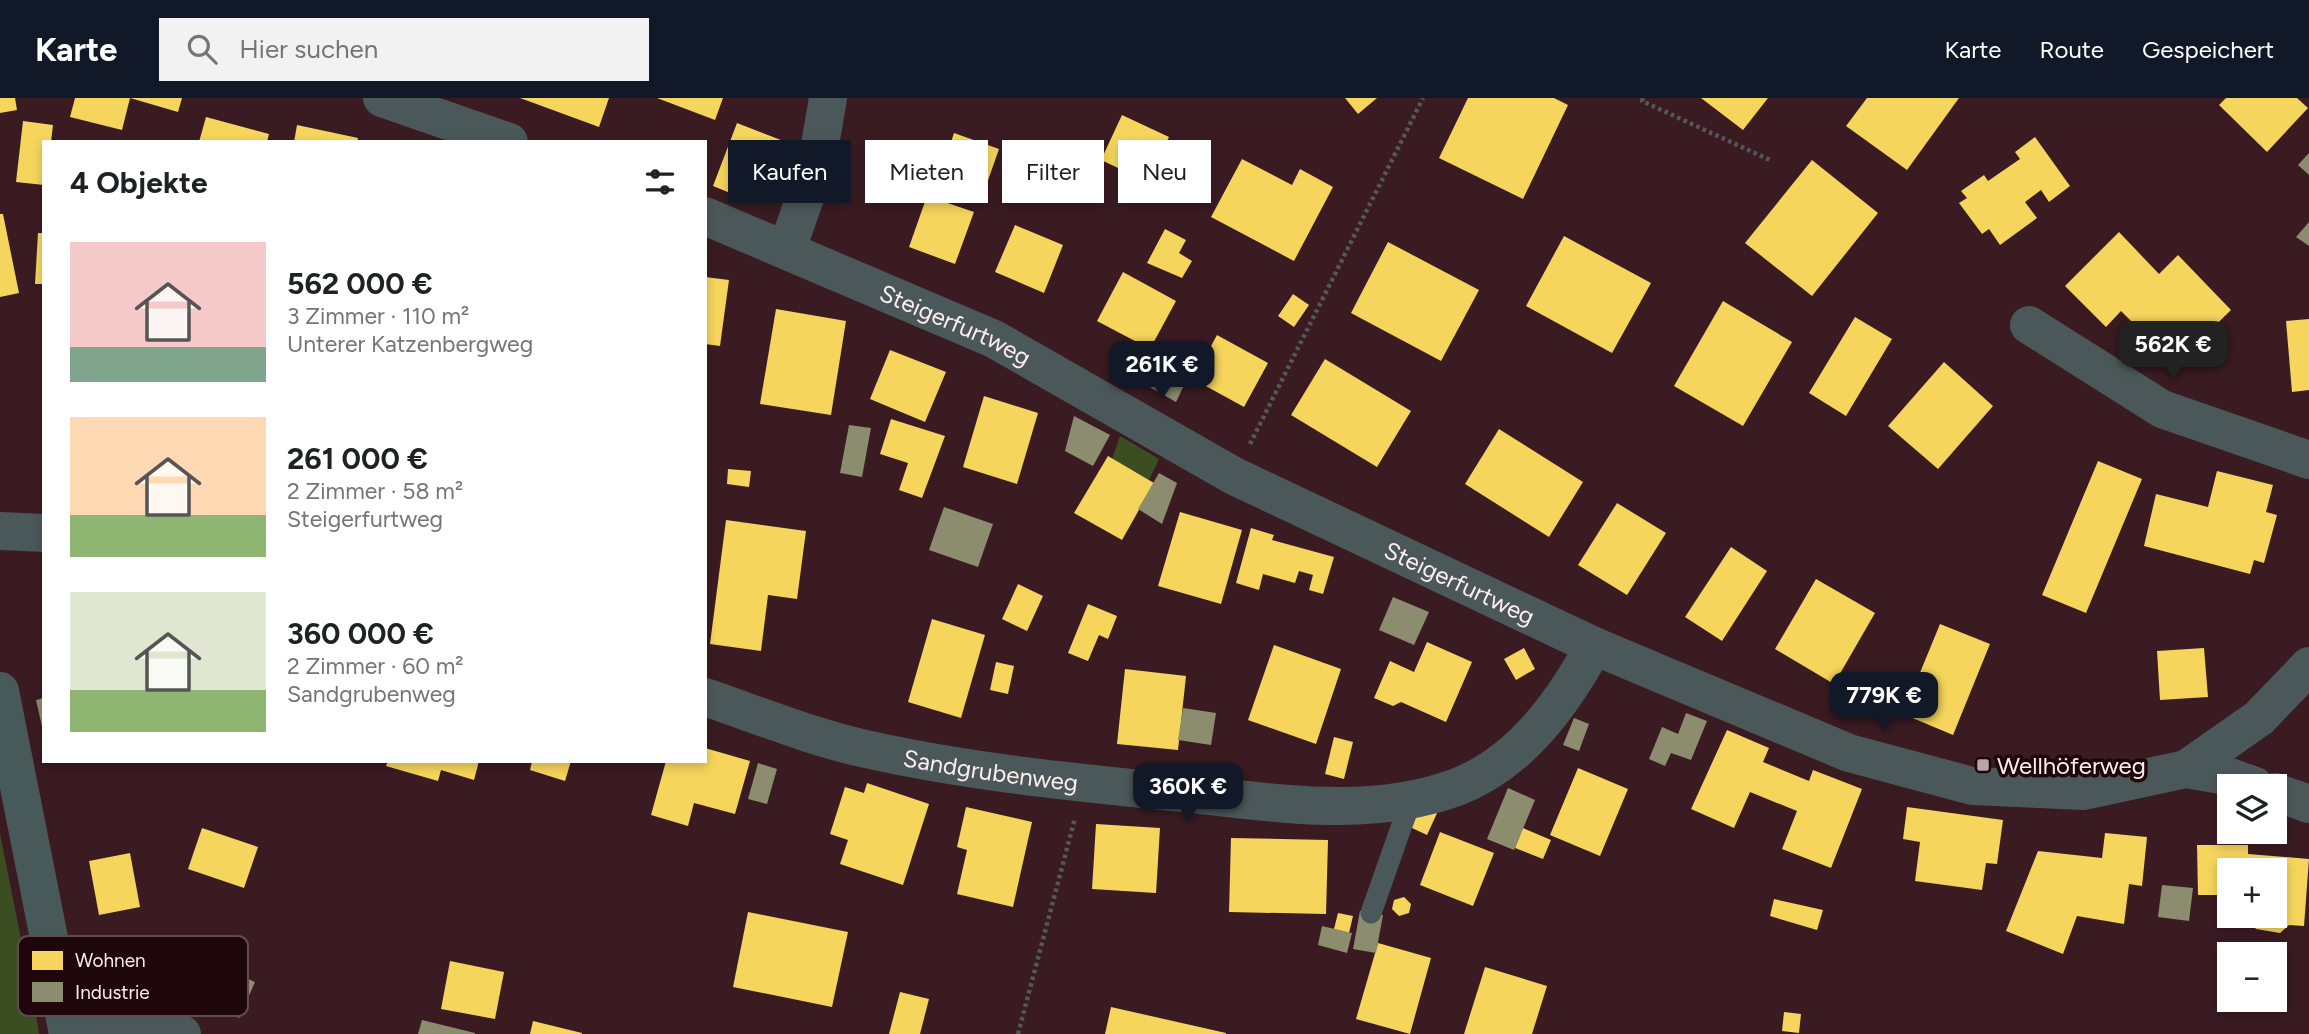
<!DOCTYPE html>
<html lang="de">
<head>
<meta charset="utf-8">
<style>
  body { margin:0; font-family:Figtree,sans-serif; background:#f2f2f2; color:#202124; height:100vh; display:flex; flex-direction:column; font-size:26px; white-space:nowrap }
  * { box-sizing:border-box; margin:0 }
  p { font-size:23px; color:#757577 }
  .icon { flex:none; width:38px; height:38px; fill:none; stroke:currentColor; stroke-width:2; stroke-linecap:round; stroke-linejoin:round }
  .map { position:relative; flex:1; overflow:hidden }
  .details { position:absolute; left:42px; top:42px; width:665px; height:623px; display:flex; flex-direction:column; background:#fff; border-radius:0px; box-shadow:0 4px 10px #0003 }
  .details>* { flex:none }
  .guide { position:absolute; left:728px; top:42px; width:665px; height:63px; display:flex; gap:14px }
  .fabs { position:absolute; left:2217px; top:676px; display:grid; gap:14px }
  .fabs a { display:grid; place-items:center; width:70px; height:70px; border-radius:0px; background:#fff; box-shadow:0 4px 10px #0003; font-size:35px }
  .price { position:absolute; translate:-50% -60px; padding:0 16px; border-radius:14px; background:#111827; color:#fff; font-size:23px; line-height:46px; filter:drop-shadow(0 2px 4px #0008) }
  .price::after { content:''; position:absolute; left:50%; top:42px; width:21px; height:16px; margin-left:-10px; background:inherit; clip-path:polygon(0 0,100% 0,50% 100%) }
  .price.on { background:#222; color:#fff }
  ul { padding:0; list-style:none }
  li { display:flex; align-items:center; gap:21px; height:175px; padding:0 28px }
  li span { display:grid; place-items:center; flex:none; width:196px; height:140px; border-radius:0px; color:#555 }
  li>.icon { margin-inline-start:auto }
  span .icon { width:84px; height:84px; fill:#fffc; stroke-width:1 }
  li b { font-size:30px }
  h2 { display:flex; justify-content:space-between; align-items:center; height:84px; padding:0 28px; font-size:30px }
  .pill { padding:0 24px; border-radius:0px; background:#fff; box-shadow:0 4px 10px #0003; font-size:24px; line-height:63px }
  .pill.on { background:#111827; color:#fff }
  header { display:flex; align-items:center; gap:42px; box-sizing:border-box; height:98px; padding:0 35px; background:#111827; color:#fff }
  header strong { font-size:33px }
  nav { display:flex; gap:38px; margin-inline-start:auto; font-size:24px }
  .search { width:490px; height:63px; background:#f2f2f2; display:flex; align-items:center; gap:18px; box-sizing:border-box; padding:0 24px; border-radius:0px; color:#757577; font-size:26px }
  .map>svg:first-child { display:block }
</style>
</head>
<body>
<header>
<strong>Karte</strong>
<div class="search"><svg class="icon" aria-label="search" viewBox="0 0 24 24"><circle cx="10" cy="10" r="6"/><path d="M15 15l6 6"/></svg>Hier suchen</div>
<nav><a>Karte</a><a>Route</a><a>Gespeichert</a></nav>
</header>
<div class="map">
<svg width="2309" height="936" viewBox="0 0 2309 936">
  <rect width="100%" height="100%" fill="#3a1b22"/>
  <g fill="#3a4e21">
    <path d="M 1120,338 L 1159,361 L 1149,382 L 1112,361 Z"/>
    <path d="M 0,736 L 36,916 L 39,936 L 0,936 Z"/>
  </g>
  <g fill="#f6d55c">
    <path d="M 0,0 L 15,0 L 17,12 L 0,15 Z"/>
    <path d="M 75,0 L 130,0 L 122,32 L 70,19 Z"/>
    <path d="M 130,0 L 182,0 L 178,14 Z"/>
    <path d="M 520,0 L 609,0 L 599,29 Z"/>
    <path d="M 657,0 L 723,0 L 715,22 Z"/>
    <path d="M 1345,0 L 1377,0 L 1358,16 Z"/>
    <path d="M 1468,0 L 1554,0 L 1568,7 L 1523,101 L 1439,60 Z"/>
    <path d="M 1701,0 L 1768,0 L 1743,32 Z"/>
    <path d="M 1867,0 L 1959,0 L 1907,72 L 1846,28 Z"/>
    <path d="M 2226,0 L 2297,0 L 2308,10 L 2267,54 L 2219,7 Z"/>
    <path d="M 1122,17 L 1169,39 L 1148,84 L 1101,62 Z"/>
    <path d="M 206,19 L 269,36 L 267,44 L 199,44 Z"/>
    <path d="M 23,23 L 53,27 L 51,44 L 44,44 L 44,87 L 16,84 Z"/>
    <path d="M 737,25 L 794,47 L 777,93 L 756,85 L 750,103 L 713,88 Z"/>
    <path d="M 297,27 L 358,40 L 357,44 L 294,44 Z"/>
    <path d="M 954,35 L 999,51 L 986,88 L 942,72 Z"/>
    <path d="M 2035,39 L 2070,88 L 2049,104 L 2041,92 L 2025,104 L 2037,120 L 2000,147 L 1989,131 L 1982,136 L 1959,105 L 1967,100 L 1961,93 L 1984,77 L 1988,83 L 2020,61 L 2015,54 Z"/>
    <path d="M 1242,61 L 1292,87 L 1300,71 L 1333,89 L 1294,163 L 1211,119 Z"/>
    <path d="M 1812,62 L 1878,115 L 1812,198 L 1745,145 Z"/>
    <path d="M 927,98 L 974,114 L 955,166 L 909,149 Z"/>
    <path d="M 0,116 L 3,116 L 19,195 L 0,199 Z"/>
    <path d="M 1015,127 L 1063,147 L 1044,195 L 995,174 Z"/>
    <path d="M 1165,131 L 1186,142 L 1179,155 L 1192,163 L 1182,180 L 1147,165 Z"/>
    <path d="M 2119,134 L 2159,176 L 2178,157 L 2231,212 L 2175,267 L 2121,213 L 2106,229 L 2065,188 Z"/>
    <path d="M 38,135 L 44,135 L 44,186 L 35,186 Z"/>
    <path d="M 1564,138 L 1651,185 L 1612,255 L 1526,208 Z"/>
    <path d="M 1388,144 L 1479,192 L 1441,263 L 1351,215 Z"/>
    <path d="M 1123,174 L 1176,203 L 1150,251 L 1097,223 Z"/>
    <path d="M 705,179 L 729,182 L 720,248 L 705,246 Z"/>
    <path d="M 1293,196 L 1309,207 L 1294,229 L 1278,218 Z"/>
    <path d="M 1723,203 L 1792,244 L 1743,328 L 1674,288 Z"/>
    <path d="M 776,211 L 846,223 L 831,317 L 760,306 Z"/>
    <path d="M 1855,219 L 1892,241 L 1846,318 L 1809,295 Z"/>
    <path d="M 2309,221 L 2309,292 L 2292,294 L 2286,223 Z"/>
    <path d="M 1217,237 L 1268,265 L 1244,309 L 1193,281 Z"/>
    <path d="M 890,252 L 946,274 L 925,324 L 870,301 Z"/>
    <path d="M 1325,261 L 1411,313 L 1377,369 L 1291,317 Z"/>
    <path d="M 1944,264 L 1993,308 L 1938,371 L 1888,328 Z"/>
    <path d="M 984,298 L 1038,315 L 1017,386 L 963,369 Z"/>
    <path d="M 891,321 L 945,338 L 922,400 L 899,392 L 908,365 L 880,356 Z"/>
    <path d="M 1499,331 L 1583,384 L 1549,439 L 1465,386 Z"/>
    <path d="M 1108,358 L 1154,385 L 1122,442 L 1074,415 Z"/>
    <path d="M 2098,363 L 2142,381 L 2086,515 L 2042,497 Z"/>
    <path d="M 728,371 L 751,373 L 749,389 L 727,386 Z"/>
    <path d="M 2217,373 L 2273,387 L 2266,414 L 2277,417 L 2264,465 L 2254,462 L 2250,476 L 2144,448 L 2156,396 L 2208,409 Z"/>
    <path d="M 1617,405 L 1666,435 L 1627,497 L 1578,467 Z"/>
    <path d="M 1180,414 L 1242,432 L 1221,506 L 1158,488 Z"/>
    <path d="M 726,422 L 806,433 L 797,501 L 768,497 L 761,553 L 710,546 Z"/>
    <path d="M 1251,430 L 1274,437 L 1272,442 L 1334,459 L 1323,496 L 1309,492 L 1313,477 L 1299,473 L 1295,485 L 1263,476 L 1259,492 L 1236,485 Z"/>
    <path d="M 1731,449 L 1767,473 L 1722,543 L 1685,519 Z"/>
    <path d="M 1816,481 L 1875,515 L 1834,586 L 1775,551 Z"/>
    <path d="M 1018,486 L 1043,498 L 1027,533 L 1002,521 Z"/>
    <path d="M 1088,506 L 1117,518 L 1108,541 L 1099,537 L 1088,563 L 1068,555 Z"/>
    <path d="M 932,521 L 985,537 L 961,620 L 908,604 Z"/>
    <path d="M 1940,526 L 1990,546 L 1953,637 L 1903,616 Z"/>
    <path d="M 1427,544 L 1472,564 L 1446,624 L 1401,604 L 1393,608 L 1374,600 L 1390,563 L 1414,574 Z"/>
    <path d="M 1274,547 L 1341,571 L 1316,646 L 1248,622 Z"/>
    <path d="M 1524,550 L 1535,571 L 1516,582 L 1504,561 Z"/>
    <path d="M 2204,550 L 2208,599 L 2160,602 L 2157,553 Z"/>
    <path d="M 996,564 L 1014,568 L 1008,596 L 990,592 Z"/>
    <path d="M 1125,571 L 1186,578 L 1178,652 L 1117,646 Z"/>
    <path d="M 1727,632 L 1769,650 L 1763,664 L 1809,683 L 1813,672 L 1862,691 L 1831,770 L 1782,751 L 1797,713 L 1750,694 L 1734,730 L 1691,711 Z"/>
    <path d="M 1334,639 L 1353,644 L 1344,681 L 1325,676 Z"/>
    <path d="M 705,650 L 750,663 L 735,716 L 694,705 L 688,728 L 651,717 L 666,663 L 705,663 Z"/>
    <path d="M 388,663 L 479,663 L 474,682 L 441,672 L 438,683 L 386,668 Z"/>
    <path d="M 532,663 L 571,663 L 565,683 L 530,672 Z"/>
    <path d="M 1578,670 L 1628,691 L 1600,758 L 1550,737 Z"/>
    <path d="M 867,685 L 929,706 L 903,787 L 840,766 L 848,742 L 830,736 L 845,689 L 864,695 Z"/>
    <path d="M 966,709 L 1032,724 L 1013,809 L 957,796 L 967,752 L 957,749 Z"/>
    <path d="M 1907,709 L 2003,722 L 1997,766 L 1986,765 L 1982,792 L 1915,783 L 1920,744 L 1903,741 Z"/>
    <path d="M 1419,711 L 1438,713 L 1427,737 L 1412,730 Z"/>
    <path d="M 1096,726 L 1160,730 L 1156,795 L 1092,791 Z"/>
    <path d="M 202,730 L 258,749 L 244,790 L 188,771 Z"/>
    <path d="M 1523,730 L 1551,742 L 1543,761 L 1515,750 Z"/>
    <path d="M 1440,734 L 1494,755 L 1473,808 L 1420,787 Z"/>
    <path d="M 2105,735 L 2147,739 L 2142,788 L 2129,786 L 2124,826 L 2077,818 L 2063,856 L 2006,833 L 2038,753 L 2102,760 Z"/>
    <path d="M 1231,740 L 1328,742 L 1326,816 L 1229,814 Z"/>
    <path d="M 2197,747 L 2248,747 L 2248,756 L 2309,761 L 2304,828 L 2289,827 L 2280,835 L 2256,831 L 2250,824 L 2241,822 L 2243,817 L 2275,817 L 2275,772 L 2230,772 L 2230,797 L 2198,797 Z"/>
    <path d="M 130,755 L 140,809 L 99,817 L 89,763 Z"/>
    <path d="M 1404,799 L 1411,806 L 1409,815 L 1399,818 L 1392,811 L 1394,802 Z"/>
    <path d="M 1774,801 L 1823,812 L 1817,832 L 1770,818 Z"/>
    <path d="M 748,814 L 848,834 L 832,909 L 733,889 Z"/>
    <path d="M 1338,815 L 1353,818 L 1349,835 L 1334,831 Z"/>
    <path d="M 1378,845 L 1431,860 L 1410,936 L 1356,921 Z"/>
    <path d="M 450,863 L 504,874 L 495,921 L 441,911 Z"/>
    <path d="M 1485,869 L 1547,888 L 1532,936 L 1464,936 Z"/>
    <path d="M 900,894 L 929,901 L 920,936 L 889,936 Z"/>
    <path d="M 1111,909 L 1226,935 L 1226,936 L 1105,936 Z"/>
    <path d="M 1784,914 L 1801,916 L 1799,935 L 1782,933 Z"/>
    <path d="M 533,923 L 582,935 L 582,936 L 530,936 Z"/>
  </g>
  <g fill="#8c8c6e">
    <path d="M 2309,55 L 2309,77 L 2298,67 Z"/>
    <path d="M 2309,124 L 2309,148 L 2296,139 Z"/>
    <path d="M 1135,243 L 1189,277 L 1176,304 L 1120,272 Z"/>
    <path d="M 1074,318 L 1110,337 L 1093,368 L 1065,353 Z"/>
    <path d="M 849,327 L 871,330 L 862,379 L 840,375 Z"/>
    <path d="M 1159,375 L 1177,385 L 1162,426 L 1138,411 Z"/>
    <path d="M 944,409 L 993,426 L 978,469 L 929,452 Z"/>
    <path d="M 1393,499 L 1429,514 L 1414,547 L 1379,532 Z"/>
    <path d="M 44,600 L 44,633 L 43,633 L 36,602 Z"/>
    <path d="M 1183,610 L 1216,615 L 1211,647 L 1178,642 Z"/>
    <path d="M 1686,615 L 1707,623 L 1691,662 L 1671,655 L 1665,668 L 1649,661 L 1662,629 L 1678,636 Z"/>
    <path d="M 1574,620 L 1589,626 L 1579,653 L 1563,647 Z"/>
    <path d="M 758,665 L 777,671 L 767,706 L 748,701 Z"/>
    <path d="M 1508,690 L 1535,702 L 1514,752 L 1487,741 Z"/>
    <path d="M 2162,787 L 2193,790 L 2189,823 L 2158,819 Z"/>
    <path d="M 1360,813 L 1383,817 L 1376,855 L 1353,851 Z"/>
    <path d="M 1322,828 L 1352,835 L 1347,855 L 1318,847 Z"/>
    <path d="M 226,871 L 255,884 L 239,920 L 210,907 Z"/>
    <path d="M 422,922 L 475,935 L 475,936 L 418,936 Z"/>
  </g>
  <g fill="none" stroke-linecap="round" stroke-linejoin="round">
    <g stroke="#54585a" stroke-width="4.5" stroke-dasharray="3.5 3.5" stroke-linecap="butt">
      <path d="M 1643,0 L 1642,3 L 1772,63"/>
      <path d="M 1250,346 L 1423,0"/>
      <path d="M 1018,936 L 1075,720"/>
    </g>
    <path stroke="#4b5859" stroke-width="21" d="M 1371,815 L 1410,704"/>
    <g stroke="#4b5859" stroke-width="38">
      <path d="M 382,0 L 509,44"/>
      <path id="s1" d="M 705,118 L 994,241 L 1234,378 L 1594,548 L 1849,655 L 1972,688 L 2084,693 L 2186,671 L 2227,678 L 2255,688"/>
      <path d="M 787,151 L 817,65 L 828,0"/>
      <path d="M 2029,227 L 2162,311 L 2309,362"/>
      <path d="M 0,433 L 44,435"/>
      <path id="s2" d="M 705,599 C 758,617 811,639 866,651 C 973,675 1082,685 1191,696 C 1279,705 1371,721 1457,689 C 1520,665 1563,605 1594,548"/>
      <path d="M 2186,671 L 2259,620 L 2309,568"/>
      <path d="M 2275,694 L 2309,706"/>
      <path d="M 67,931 L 157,931 L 182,936"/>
    </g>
    <path stroke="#48595a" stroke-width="38" d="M 0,593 L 68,936"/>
  </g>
  <rect fill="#b9a4a7" stroke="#1e060a" stroke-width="2.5" x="1976" y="660" width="14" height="14" rx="3.5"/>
  <g text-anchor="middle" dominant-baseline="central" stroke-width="7" stroke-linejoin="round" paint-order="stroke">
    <g font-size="24" fill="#fdedee" stroke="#1e060a">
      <text stroke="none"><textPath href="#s1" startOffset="273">Steigerfurtweg</textPath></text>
      <text stroke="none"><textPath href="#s1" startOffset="840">Steigerfurtweg</textPath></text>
      <text stroke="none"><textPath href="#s2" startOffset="296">Sandgrubenweg</textPath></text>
    </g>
    <g font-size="24" fill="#fdedee" stroke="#1e060a" text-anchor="start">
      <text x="1997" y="667">Wellhöferweg</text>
    </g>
  </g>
  <rect x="18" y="838" width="230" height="80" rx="10" fill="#1e060a" stroke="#614b4e" stroke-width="2"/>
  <rect x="32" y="853" width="31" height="19" fill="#f6d55c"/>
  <rect x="32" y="884" width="31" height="20" fill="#8c8c6e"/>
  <g font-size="19" fill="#fdedee">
    <text x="75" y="869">Wohnen</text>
    <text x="75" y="901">Industrie</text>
  </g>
</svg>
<div class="fabs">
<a><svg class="icon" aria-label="layers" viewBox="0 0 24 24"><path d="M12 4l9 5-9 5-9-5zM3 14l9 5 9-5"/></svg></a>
<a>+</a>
<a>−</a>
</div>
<b class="price on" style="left:2173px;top:283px">562K €</b>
<b class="price" style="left:1162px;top:303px">261K €</b>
<b class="price" style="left:1884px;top:634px">779K €</b>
<b class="price" style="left:1188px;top:725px">360K €</b>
<div class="guide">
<a class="pill on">Kaufen</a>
<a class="pill">Mieten</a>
<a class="pill">Filter</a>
<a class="pill">Neu</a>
</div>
<section class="details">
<h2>4 Objekte<svg class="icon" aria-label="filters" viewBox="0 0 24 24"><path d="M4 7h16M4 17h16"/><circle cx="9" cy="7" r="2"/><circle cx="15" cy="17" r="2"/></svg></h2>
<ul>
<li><span style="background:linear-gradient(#f6c9c9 75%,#7fa58c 0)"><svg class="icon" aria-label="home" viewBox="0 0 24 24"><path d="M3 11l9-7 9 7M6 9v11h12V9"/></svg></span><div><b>562 000 €</b><p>3 Zimmer · 110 m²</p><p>Unterer Katzenbergweg</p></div></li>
<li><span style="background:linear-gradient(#ffd9b3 70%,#8fb573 0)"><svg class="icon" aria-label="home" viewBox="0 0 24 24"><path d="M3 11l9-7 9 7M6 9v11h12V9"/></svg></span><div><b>261 000 €</b><p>2 Zimmer · 58 m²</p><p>Steigerfurtweg</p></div></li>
<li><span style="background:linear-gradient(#dfe7d0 70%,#8fb573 0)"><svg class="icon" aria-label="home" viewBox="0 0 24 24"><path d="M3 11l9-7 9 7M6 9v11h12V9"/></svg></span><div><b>360 000 €</b><p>2 Zimmer · 60 m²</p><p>Sandgrubenweg</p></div></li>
</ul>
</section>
</div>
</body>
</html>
